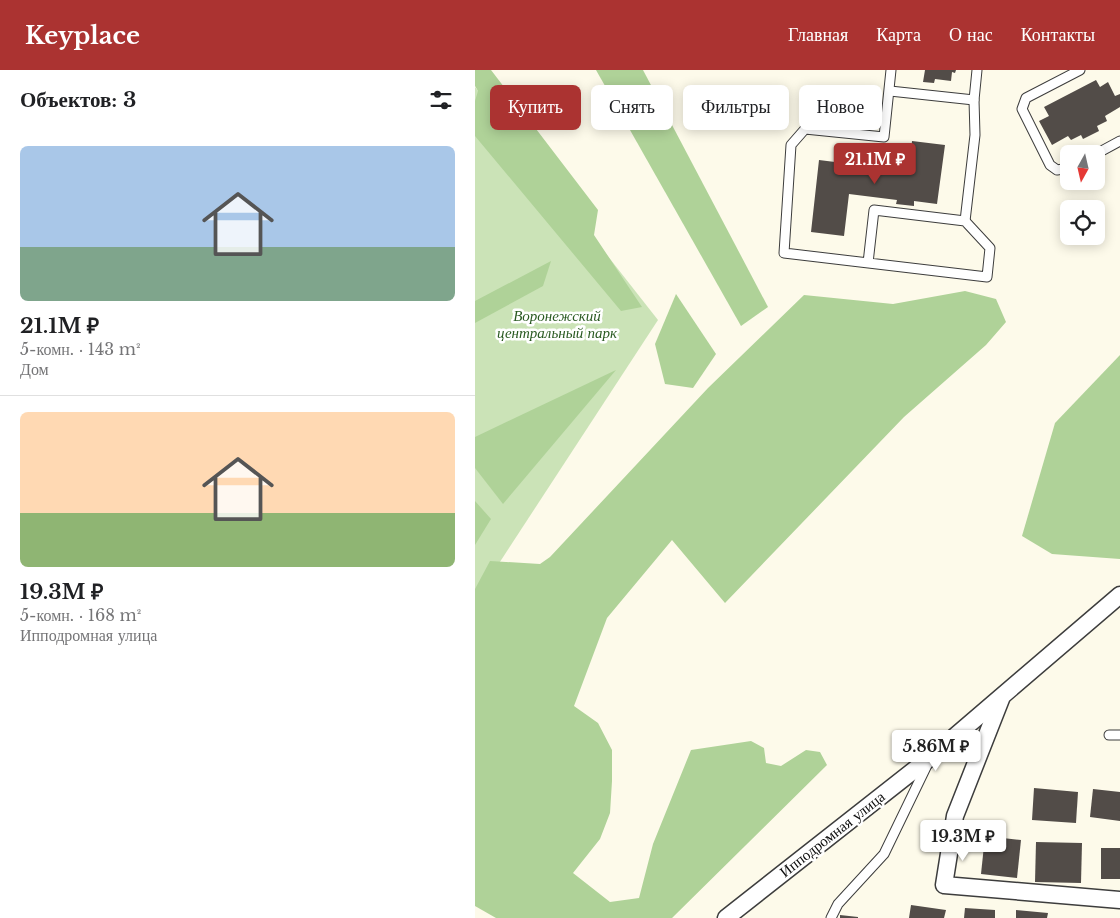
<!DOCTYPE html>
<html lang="ru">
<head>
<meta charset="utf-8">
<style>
  body { margin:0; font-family:"Libre Baskerville",serif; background:#f2f2f2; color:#202124; height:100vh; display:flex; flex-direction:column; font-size:19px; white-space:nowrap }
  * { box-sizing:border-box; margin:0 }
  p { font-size:16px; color:#757577 }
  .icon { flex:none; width:28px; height:28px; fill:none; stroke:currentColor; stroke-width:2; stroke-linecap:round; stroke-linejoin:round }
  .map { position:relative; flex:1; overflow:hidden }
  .side { display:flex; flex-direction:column; background:#fff; width:475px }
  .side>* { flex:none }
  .guide { position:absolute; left:15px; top:15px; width:475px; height:45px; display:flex; gap:10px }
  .needle { width:32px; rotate:188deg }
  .controls { position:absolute; left:585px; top:75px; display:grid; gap:10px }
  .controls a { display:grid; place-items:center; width:45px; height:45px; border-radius:8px; background:#fff; box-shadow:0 2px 12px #0003; font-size:25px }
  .price { position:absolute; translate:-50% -42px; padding:0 11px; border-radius:5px; background:#fff; color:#222; font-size:16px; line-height:32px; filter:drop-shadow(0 1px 2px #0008) }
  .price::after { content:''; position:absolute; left:50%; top:30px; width:15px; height:11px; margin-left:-8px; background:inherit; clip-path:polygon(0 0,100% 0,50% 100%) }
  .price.selected { background:#ab3331; color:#fff }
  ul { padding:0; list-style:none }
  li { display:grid; align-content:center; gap:10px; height:265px; padding:0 20px }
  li+li { border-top:1px solid #e0e0e0 }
  li span { display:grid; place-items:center; height:155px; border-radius:8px; color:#555 }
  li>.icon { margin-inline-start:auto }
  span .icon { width:90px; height:90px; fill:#fffc; stroke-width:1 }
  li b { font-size:21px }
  h2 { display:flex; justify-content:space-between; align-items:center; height:60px; padding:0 20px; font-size:21px }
  .tag { padding:0 18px; border-radius:8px; background:#fff; box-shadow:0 2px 12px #0003; font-size:18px; line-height:45px }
  .tag.selected { background:#ab3331; color:#fff }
  header { display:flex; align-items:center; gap:30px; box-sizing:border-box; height:70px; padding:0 25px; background:#ab3331; color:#fff }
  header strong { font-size:24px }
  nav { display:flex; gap:28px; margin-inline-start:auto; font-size:18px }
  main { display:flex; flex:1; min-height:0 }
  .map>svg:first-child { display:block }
</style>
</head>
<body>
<header>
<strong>Keyplace</strong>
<nav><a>Главная</a><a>Карта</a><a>О нас</a><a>Контакты</a></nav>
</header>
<main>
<section class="side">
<h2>Объектов: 3<svg class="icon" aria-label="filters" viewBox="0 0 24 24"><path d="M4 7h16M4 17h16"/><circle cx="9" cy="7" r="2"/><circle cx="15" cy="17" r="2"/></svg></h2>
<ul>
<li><span style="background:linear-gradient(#a9c7e8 65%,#7fa58c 0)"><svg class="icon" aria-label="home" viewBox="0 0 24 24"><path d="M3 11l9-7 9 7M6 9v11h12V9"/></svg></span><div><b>21.1M ₽</b><p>5-комн. · 143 m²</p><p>Дом</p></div></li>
<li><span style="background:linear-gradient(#ffd9b3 65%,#8fb573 0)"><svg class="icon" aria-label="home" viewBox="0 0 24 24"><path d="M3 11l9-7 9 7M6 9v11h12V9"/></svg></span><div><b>19.3M ₽</b><p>5-комн. · 168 m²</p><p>Ипподромная улица</p></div></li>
</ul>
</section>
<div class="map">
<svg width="645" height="848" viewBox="0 0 645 848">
  <rect width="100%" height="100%" fill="#fdfaea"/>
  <path fill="#cbe3b7" d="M 0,17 L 183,250 L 0,530 Z"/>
  <g fill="#afd298">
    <path d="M 0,0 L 16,0 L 123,140 L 119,165 L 167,237 L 146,241 L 0,66 L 0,31 L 3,21 L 0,16 Z"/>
    <path d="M 121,0 L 168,0 L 293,237 L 266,256 Z"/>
    <path d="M 76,191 L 68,216 L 0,253 L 0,231 Z"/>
    <path d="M 490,221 L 521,229 L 531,252 L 511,275 L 429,347 L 250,533 L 197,470 L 132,548 L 99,636 L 123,653 L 137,680 L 137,711 L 135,743 L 125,769 L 98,803 L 135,832 L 164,828 L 178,774 L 216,680 L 276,671 L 289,678 L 291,693 L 306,696 L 331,680 L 345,682 L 352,695 L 197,848 L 21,848 L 0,836 L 0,519 L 15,491 L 65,494 L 75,487 L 233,318 L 329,225 L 418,234 Z"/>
    <path d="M 201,224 L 241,284 L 218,318 L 190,314 L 180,274 Z"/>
    <path d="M 645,285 L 645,489 L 577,484 L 547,466 L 580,353 Z"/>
    <path d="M 141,300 L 28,434 L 0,398 L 0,367 Z"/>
    <path d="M 0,431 L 16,449 L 0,475 Z"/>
  </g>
  <g fill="#524c48">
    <path d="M 450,0 L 481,0 L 480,3 L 477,2 L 476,11 L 460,9 L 459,13 L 448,12 Z"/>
    <path d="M 621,10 L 625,17 L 633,12 L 640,26 L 645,24 L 645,37 L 630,46 L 632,51 L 622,56 L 624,61 L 608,69 L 606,65 L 596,70 L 593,66 L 577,75 L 564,51 L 574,46 L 569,37 Z"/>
    <path d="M 437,71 L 470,75 L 462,134 L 439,131 L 439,136 L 421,134 L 422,130 L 374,124 L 369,166 L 336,162 L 344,90 L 360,92 L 361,90 L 434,99 Z"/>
    <path d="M 559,718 L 603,722 L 601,753 L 557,750 Z"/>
    <path d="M 618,719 L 645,722 L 645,751 L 615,747 Z"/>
    <path d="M 510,766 L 546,770 L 542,808 L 506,804 Z"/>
    <path d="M 561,772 L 607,773 L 606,813 L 560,812 Z"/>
    <rect x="626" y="778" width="19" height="31"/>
    <path d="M 436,835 L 471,840 L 469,848 L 434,848 Z"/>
    <path d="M 490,838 L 520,840 L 520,848 L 489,848 Z"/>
    <path d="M 541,840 L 573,843 L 572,848 L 541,848 Z"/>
    <path d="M 365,845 L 383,847 L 383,848 L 365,848 Z"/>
  </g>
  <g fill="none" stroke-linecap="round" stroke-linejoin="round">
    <g stroke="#3d3d3d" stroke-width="11">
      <g id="service">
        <path d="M 415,21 L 499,30"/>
        <path d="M 621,84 L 645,71"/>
        <path d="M 594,98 L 582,100 L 575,95 L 547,39 L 551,28 L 605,0"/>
        <path d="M 490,151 L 500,65 L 499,30 L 502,0"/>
        <path d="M 393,193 L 399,140 L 490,151 L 515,178 L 512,207 L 309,183 L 316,75 L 330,59 L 409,67 L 416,0"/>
        <path d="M 634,665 L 645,665"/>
        <path d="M 356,848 L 363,834 L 409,784 L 453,693"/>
      </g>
    </g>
    <g stroke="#3d3d3d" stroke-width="19">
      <g id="minor">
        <path d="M 526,629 L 480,746 L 469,815 L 645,830"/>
        <path d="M 251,848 L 457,686 L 645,525"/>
      </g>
    </g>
    <use href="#service" stroke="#fff" stroke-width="9"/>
    <use href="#minor" stroke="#fff" stroke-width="16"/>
  </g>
  <g text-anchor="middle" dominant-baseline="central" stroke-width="5" stroke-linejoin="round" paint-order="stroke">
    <g font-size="15" font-style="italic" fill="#2a5a22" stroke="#fff">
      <text x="82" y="245">Воронежский<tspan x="82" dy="17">центральный парк</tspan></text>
    </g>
    <g font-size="15" fill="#0a0a0a" stroke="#fff">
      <text transform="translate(357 764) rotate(-38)">Ипподромная улица</text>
    </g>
  </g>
</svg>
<div class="controls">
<a><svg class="needle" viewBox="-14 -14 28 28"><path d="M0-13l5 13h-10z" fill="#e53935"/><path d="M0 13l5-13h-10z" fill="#757577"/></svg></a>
<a><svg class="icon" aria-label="locate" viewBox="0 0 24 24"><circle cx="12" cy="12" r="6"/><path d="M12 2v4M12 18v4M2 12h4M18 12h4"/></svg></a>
</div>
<b class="price selected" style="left:400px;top:115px">21.1M ₽</b>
<b class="price" style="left:461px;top:702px">5.86M ₽</b>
<b class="price" style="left:488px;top:792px">19.3M ₽</b>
<div class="guide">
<a class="tag selected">Купить</a>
<a class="tag">Снять</a>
<a class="tag">Фильтры</a>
<a class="tag">Новое</a>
</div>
</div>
</main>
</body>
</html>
